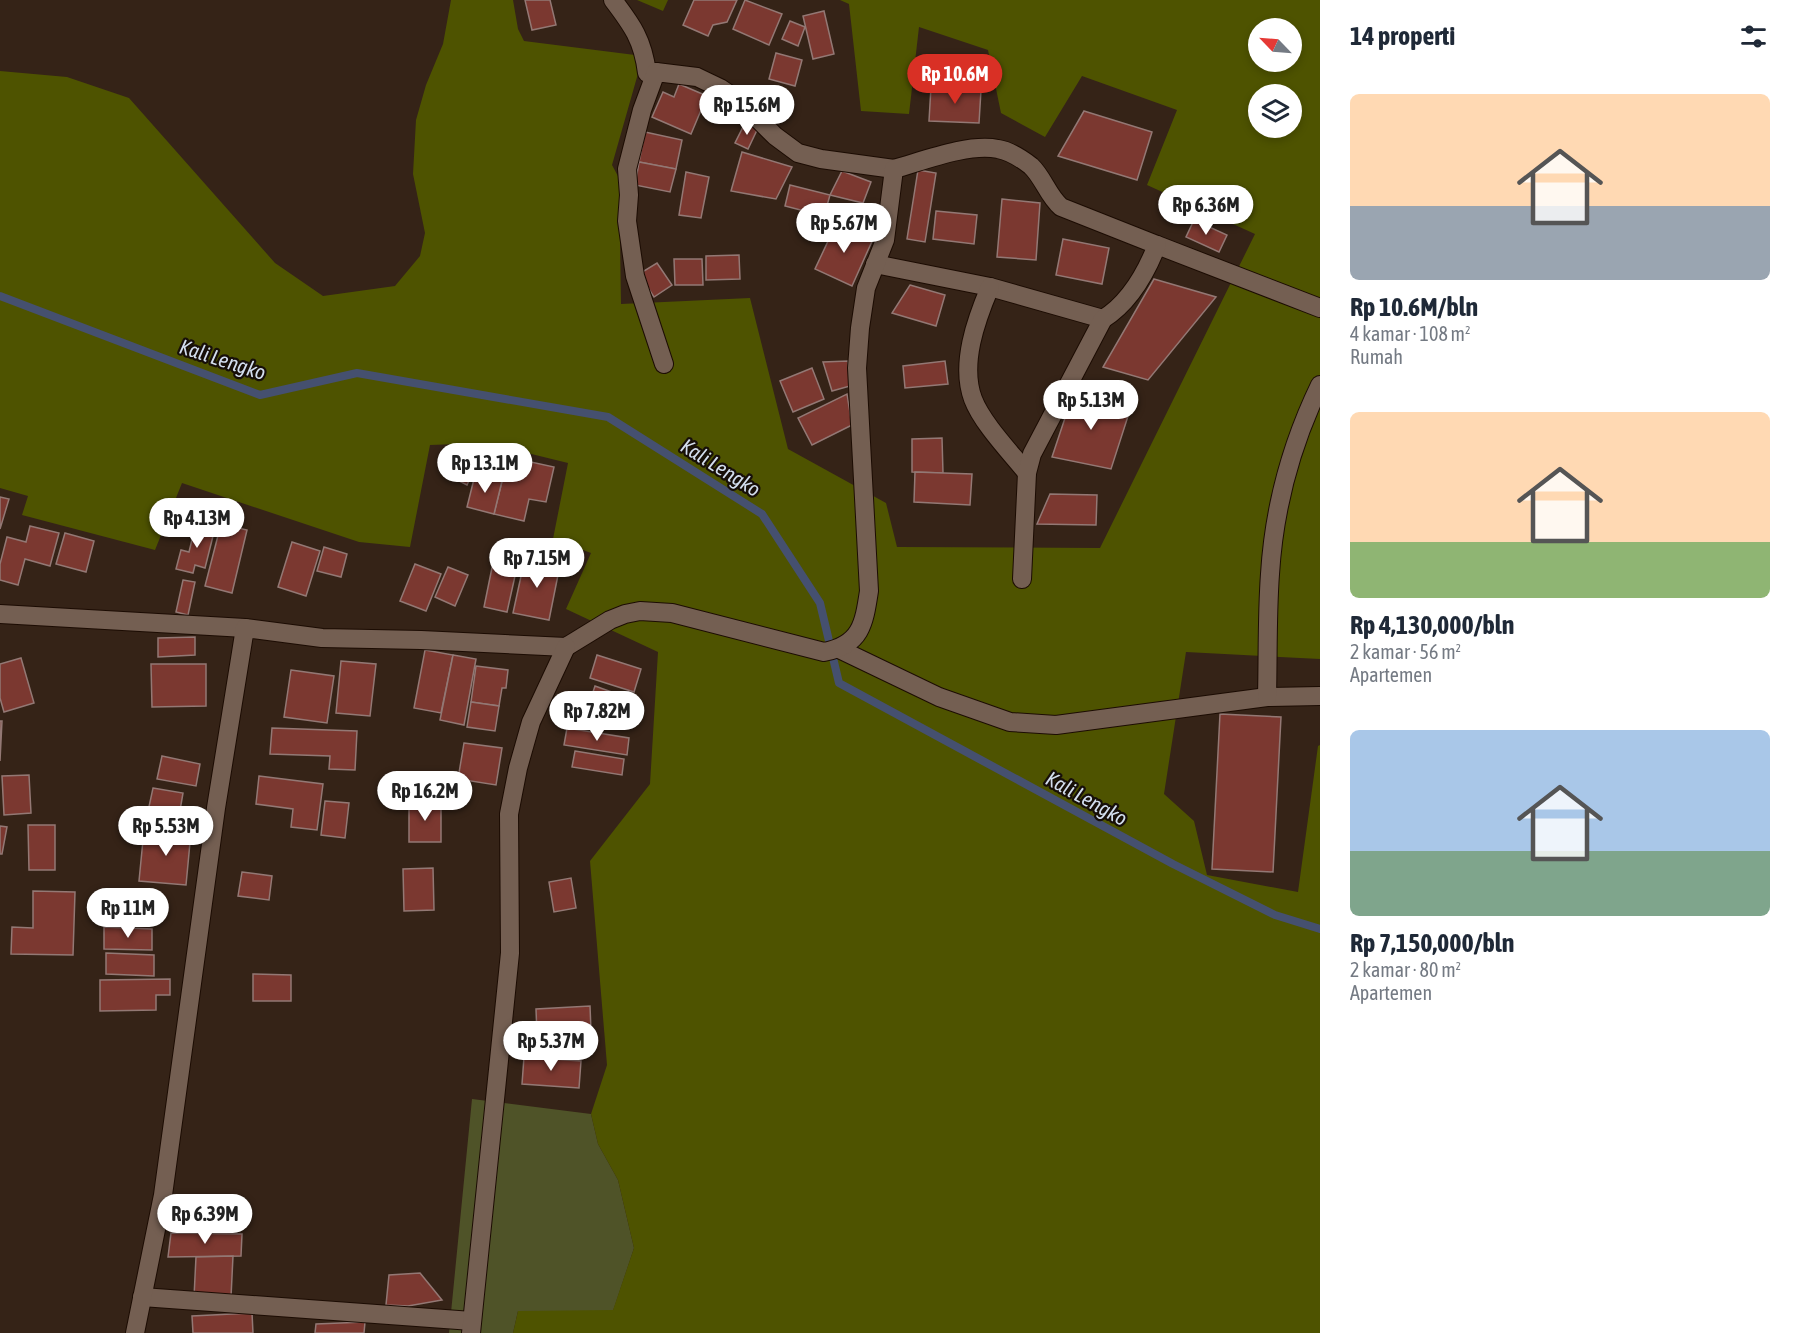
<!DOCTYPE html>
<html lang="id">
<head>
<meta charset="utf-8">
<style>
  body { margin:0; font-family:"Asap Condensed",sans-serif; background:#f2f2f3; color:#1f2937; height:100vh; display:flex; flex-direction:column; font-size:22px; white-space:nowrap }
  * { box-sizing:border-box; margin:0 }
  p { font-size:20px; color:#747a83 }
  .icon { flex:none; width:33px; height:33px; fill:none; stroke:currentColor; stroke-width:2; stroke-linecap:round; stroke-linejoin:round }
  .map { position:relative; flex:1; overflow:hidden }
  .details { display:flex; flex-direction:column; background:#fff; width:480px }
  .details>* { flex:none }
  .needle { width:39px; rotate:295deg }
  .tools { position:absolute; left:1248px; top:18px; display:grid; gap:12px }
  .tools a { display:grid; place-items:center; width:54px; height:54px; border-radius:50%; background:#fff; box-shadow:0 3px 9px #0003; font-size:30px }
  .price { position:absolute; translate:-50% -51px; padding:0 14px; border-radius:21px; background:#fff; color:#222; font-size:20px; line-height:39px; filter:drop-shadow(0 2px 3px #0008) }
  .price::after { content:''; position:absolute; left:50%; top:36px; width:18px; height:14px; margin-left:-9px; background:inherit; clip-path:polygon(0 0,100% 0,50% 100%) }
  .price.selected { background:#d93025; color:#fff }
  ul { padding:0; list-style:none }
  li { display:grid; align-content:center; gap:12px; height:318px; padding:0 30px }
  li span { display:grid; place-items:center; height:186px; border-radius:9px; color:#555 }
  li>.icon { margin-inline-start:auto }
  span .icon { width:108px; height:108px; fill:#fffc; stroke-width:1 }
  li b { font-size:26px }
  h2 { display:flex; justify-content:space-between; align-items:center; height:72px; padding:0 30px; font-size:26px }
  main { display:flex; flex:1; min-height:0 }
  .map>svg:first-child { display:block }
</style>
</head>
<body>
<main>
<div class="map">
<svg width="1320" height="1333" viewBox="0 0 1320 1333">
  <rect width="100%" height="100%" fill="#352317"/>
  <path fill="#4f5328" d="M 472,1099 L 591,1114 L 598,1144 L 618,1180 L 634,1248 L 613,1311 L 518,1311 L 513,1333 L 449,1333 Z"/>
  <g fill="#4e5300" fill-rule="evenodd">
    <path d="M 451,0 L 513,0 L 518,29 L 524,41 L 643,56 L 612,165 L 619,178 L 621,304 L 750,298 L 788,449 L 886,503 L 897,547 L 1100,548 L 1255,234 L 1147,185 L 1177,110 L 1082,76 L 1045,137 L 1001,113 L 988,50 L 919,27 L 909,114 L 861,111 L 849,4 L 840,0 L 1320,0 L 1320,659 L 1186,652 L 1164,794 L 1194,821 L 1207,875 L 1298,892 L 1318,746 L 1320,745 L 1320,1333 L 513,1333 L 518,1311 L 613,1310 L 634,1248 L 618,1180 L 598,1144 L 591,1114 L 607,1065 L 590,861 L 650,784 L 658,652 L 566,609 L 591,553 L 553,539 L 568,463 L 486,443 L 430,445 L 410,547 L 359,542 L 182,483 L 155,550 L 22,515 L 28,496 L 0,488 L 0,71 L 67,77 L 129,98 L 275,263 L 323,296 L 395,286 L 420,256 L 425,233 L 413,174 L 416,120 L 426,85 L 443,44 ZM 1258,28 L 1292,28 L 1292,62 L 1258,62 ZM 1258,94 L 1292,94 L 1292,128 L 1258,128 Z"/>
    <path d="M 637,0 L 668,0 L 663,11 Z"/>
  </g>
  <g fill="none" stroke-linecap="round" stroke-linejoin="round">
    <path stroke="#45506f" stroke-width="8" d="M 0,296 L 260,395 L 357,373 L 608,417 L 762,514 L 820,603 L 839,683 L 1173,864 L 1275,915 L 1320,929"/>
  </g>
  <g fill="#7b3830" stroke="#937874" stroke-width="1.5">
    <path d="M 525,0 L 550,0 L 556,25 L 532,30 Z"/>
    <path d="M 694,0 L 737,0 L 727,22 L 713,25 L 708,36 L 683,25 Z"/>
    <path d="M 745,0 L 782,14 L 769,45 L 733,29 Z"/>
    <path d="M 824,11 L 834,54 L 813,59 L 803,16 Z"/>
    <path d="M 790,21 L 805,27 L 798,46 L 782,39 Z"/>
    <path d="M 776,53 L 802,60 L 795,86 L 769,79 Z"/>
    <path d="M 679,84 L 707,96 L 691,134 L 652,117 L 663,92 L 674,97 Z"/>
    <path d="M 931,87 L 981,90 L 979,123 L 929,121 Z"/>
    <path d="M 1084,111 L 1152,132 L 1137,180 L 1058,156 Z"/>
    <path d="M 745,123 L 758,128 L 748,149 L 735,143 Z"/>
    <path d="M 645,132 L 682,140 L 676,169 L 639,162 Z"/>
    <path d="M 742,152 L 792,167 L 776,199 L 731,191 Z"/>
    <path d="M 639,162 L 676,169 L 670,192 L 635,185 Z"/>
    <path d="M 918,170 L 936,173 L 925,242 L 907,239 Z"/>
    <path d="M 842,171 L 871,182 L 863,203 L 830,195 Z"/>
    <path d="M 686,172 L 709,177 L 701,218 L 679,215 Z"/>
    <path d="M 790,185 L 830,195 L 824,216 L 785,206 Z"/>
    <path d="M 1002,199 L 1040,203 L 1036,260 L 997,257 Z"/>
    <path d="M 936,211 L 977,215 L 974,244 L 933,239 Z"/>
    <path d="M 1194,220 L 1227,235 L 1219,252 L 1186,237 Z"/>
    <path d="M 837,222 L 873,239 L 852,286 L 815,269 Z"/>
    <path d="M 1063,239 L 1109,248 L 1102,284 L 1056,275 Z"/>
    <path d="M 739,255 L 740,279 L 706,280 L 706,256 Z"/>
    <path d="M 674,259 L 702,259 L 703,285 L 675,285 Z"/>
    <path d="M 657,263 L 672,285 L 654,297 L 639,274 Z"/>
    <path d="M 1154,279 L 1216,297 L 1148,380 L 1103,367 Z"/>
    <path d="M 910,285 L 945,295 L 936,326 L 892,313 Z"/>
    <path d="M 848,361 L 850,386 L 832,391 L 823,362 Z"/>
    <path d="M 945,361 L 948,384 L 905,388 L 903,366 Z"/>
    <path d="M 812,368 L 824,399 L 793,412 L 780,381 Z"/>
    <path d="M 1074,391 L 1087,391 L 1130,410 L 1111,469 L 1052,457 Z"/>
    <path d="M 847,394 L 852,425 L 812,445 L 798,418 Z"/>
    <path d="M 942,438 L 943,473 L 912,472 L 912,439 Z"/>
    <path d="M 508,457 L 554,467 L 546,502 L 529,499 L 524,521 L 494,514 Z"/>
    <path d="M 465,460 L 476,466 L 467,485 L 455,479 Z"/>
    <path d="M 915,472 L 972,474 L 970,505 L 914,502 Z"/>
    <path d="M 475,475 L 502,481 L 494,514 L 467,507 Z"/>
    <path d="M 1050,494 L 1097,495 L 1096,525 L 1037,524 Z"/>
    <path d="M 0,497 L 9,499 L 0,529 Z"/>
    <path d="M 196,523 L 215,528 L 205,568 L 195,565 L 193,573 L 176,569 L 181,550 L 189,552 Z"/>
    <path d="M 221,524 L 247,530 L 232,593 L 205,586 Z"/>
    <path d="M 30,526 L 59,533 L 50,566 L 25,559 L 18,585 L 0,580 L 0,564 L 7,537 L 26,542 Z"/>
    <path d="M 65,533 L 94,541 L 86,572 L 56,564 Z"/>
    <path d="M 292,542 L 320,551 L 306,596 L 278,587 Z"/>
    <path d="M 324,547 L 347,554 L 341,577 L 317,571 Z"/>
    <path d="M 495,553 L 519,558 L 507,612 L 484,607 Z"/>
    <path d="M 525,558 L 560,565 L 549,620 L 513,613 Z"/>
    <path d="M 415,564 L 441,574 L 426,611 L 400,601 Z"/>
    <path d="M 448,567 L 468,575 L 455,606 L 435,597 Z"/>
    <path d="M 183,580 L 195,582 L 188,615 L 176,612 Z"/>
    <path d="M 195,637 L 195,655 L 158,657 L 158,638 Z"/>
    <path d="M 425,650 L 453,655 L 441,713 L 414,708 Z"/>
    <path d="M 453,655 L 476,659 L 464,725 L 440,720 Z"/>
    <path d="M 597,655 L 641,669 L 634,692 L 590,678 Z"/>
    <path d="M 21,658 L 34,703 L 4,712 L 0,698 L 0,664 Z"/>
    <path d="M 341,661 L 376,664 L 370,716 L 336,713 Z"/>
    <path d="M 151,664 L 206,664 L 206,706 L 152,707 Z"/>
    <path d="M 476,666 L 508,670 L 506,688 L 502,688 L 499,706 L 471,702 Z"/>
    <path d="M 291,670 L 334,676 L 327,723 L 284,717 Z"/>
    <path d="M 595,686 L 631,699 L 624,719 L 588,707 Z"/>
    <path d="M 471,702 L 499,706 L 495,731 L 467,727 Z"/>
    <path d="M 1220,714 L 1281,717 L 1273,872 L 1212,869 Z"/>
    <path d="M 0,721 L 2,721 L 0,761 Z"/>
    <path d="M 272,728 L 357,731 L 355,770 L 329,769 L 330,756 L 270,754 Z"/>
    <path d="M 567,728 L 629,738 L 627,755 L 564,745 Z"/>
    <path d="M 464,743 L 502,748 L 496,785 L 458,779 Z"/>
    <path d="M 575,751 L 624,759 L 622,775 L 572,767 Z"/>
    <path d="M 162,756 L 200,764 L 196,786 L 157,779 Z"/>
    <path d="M 29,775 L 31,813 L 4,815 L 2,776 Z"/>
    <path d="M 259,776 L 323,784 L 317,830 L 291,827 L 293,809 L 256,804 Z"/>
    <path d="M 406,781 L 443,783 L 442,798 L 405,795 Z"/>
    <path d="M 153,788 L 183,793 L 178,822 L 147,816 Z"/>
    <path d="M 325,801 L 349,803 L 345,838 L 321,835 Z"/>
    <rect x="409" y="802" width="32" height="40"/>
    <path d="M 28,825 L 55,825 L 55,870 L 29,870 Z"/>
    <path d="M 0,826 L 7,827 L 2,854 L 0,854 Z"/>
    <path d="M 151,829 L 191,832 L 186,885 L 139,881 L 143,840 L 150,841 Z"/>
    <path d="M 433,868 L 434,910 L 404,911 L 403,869 Z"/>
    <path d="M 242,872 L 272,876 L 269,900 L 238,896 Z"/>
    <path d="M 571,878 L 576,908 L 554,912 L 549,882 Z"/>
    <path d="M 33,891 L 75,892 L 73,955 L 11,954 L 12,927 L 33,928 Z"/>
    <path d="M 99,893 L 147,895 L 145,925 L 97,923 Z"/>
    <path d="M 104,927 L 152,929 L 152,950 L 104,949 Z"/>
    <path d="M 106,953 L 154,955 L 154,976 L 106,974 Z"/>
    <path d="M 253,974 L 291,975 L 291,1001 L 253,1001 Z"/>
    <path d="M 170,979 L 170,995 L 156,995 L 156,1010 L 100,1011 L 100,980 Z"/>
    <path d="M 590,1006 L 591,1031 L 537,1035 L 536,1009 Z"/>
    <path d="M 524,1057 L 581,1061 L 579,1088 L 522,1084 Z"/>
    <path d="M 171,1233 L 242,1234 L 241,1256 L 168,1257 Z"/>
    <path d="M 233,1256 L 231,1297 L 194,1297 L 196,1257 Z"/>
    <path d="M 420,1273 L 442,1300 L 408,1306 L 386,1305 L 389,1275 Z"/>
    <path d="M 252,1313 L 253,1333 L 193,1333 L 192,1316 Z"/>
    <path d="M 365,1322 L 364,1333 L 315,1333 L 316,1324 Z"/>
  </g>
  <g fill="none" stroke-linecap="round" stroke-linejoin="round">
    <g stroke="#1c0c03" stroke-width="20">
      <g id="minor">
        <path d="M 613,0 C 632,25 643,40 647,73 L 656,72"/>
        <path d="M 1157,245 L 1320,308"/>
        <path d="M 875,264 L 990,287 L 1103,319"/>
        <path d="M 990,287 C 976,320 960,364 973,399 C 982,423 1011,453 1027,473"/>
        <path d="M 664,364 L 635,276 L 627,221 L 629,195 L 627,169 L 642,110 L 656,72 L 697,77 L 720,88 L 742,103 L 775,136 L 798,153 L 821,159 L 894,169"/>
        <path d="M 0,614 L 245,628"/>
        <path d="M 839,649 L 939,697 L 1010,722 L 1056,725 L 1267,697 L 1320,696"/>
        <path d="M 1267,697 C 1268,656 1267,615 1270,574 C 1274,509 1292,443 1320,385"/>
        <path d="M 142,1297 L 472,1321"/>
        <path d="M 135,1333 L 163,1195 L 216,808 L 245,628 L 322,638 L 421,640 L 566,647 L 610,620 L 625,614 L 640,611 L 672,613 L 824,652 C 861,645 864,624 869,591 L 857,368 L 860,328 L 866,288 L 885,240 L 894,169 C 923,161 968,143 998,149 C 1010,151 1022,159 1031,166 C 1043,177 1048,196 1061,207 L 1157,245 C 1146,273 1129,303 1103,319 L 1032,454 L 1027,473 L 1022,579"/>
        <path d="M 471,1333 L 510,953 L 509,814 L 518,768 L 531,722 L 566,647"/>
      </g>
    </g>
    <use href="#minor" stroke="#745f52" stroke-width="18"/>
  </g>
  <g text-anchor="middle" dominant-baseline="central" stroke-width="4.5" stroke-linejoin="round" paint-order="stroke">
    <g font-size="21" font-style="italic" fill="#d3deee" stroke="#170f09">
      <text transform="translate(223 359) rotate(18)">Kali Lengko</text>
      <text transform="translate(721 467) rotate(32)">Kali Lengko</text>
      <text transform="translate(1087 798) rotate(29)">Kali Lengko</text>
    </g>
  </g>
</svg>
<div class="tools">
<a><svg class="needle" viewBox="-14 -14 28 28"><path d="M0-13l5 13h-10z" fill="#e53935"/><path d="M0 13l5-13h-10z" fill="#747a83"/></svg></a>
<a><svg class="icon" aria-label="layers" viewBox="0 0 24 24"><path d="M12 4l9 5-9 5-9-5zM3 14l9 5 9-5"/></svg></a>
</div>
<b class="price selected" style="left:955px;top:105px">Rp 10.6M</b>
<b class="price" style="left:747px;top:136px">Rp 15.6M</b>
<b class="price" style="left:1206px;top:236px">Rp 6.36M</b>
<b class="price" style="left:844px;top:254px">Rp 5.67M</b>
<b class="price" style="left:1091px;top:431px">Rp 5.13M</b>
<b class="price" style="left:485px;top:494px">Rp 13.1M</b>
<b class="price" style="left:197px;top:549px">Rp 4.13M</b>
<b class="price" style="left:537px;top:589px">Rp 7.15M</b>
<b class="price" style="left:597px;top:742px">Rp 7.82M</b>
<b class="price" style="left:425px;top:822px">Rp 16.2M</b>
<b class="price" style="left:166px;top:857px">Rp 5.53M</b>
<b class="price" style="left:128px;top:939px">Rp 11M</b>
<b class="price" style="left:551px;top:1072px">Rp 5.37M</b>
<b class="price" style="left:205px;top:1245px">Rp 6.39M</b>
</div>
<section class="details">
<h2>14 properti<svg class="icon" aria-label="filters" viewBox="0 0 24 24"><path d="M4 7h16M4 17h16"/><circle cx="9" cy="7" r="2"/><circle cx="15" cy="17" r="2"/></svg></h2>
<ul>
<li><span style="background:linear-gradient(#ffd9b3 60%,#9aa5b1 0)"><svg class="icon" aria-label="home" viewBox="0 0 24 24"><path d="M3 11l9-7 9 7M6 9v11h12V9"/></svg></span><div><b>Rp 10.6M/bln</b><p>4 kamar · 108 m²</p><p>Rumah</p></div></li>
<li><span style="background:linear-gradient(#ffd9b3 70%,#8fb573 0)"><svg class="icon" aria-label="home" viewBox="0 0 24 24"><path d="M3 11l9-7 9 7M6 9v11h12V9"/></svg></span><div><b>Rp 4,130,000/bln</b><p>2 kamar · 56 m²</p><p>Apartemen</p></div></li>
<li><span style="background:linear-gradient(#a9c7e8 65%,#7fa58c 0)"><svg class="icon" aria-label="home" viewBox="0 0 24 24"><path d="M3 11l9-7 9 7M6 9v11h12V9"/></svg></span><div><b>Rp 7,150,000/bln</b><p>2 kamar · 80 m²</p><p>Apartemen</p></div></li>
</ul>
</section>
</main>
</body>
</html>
